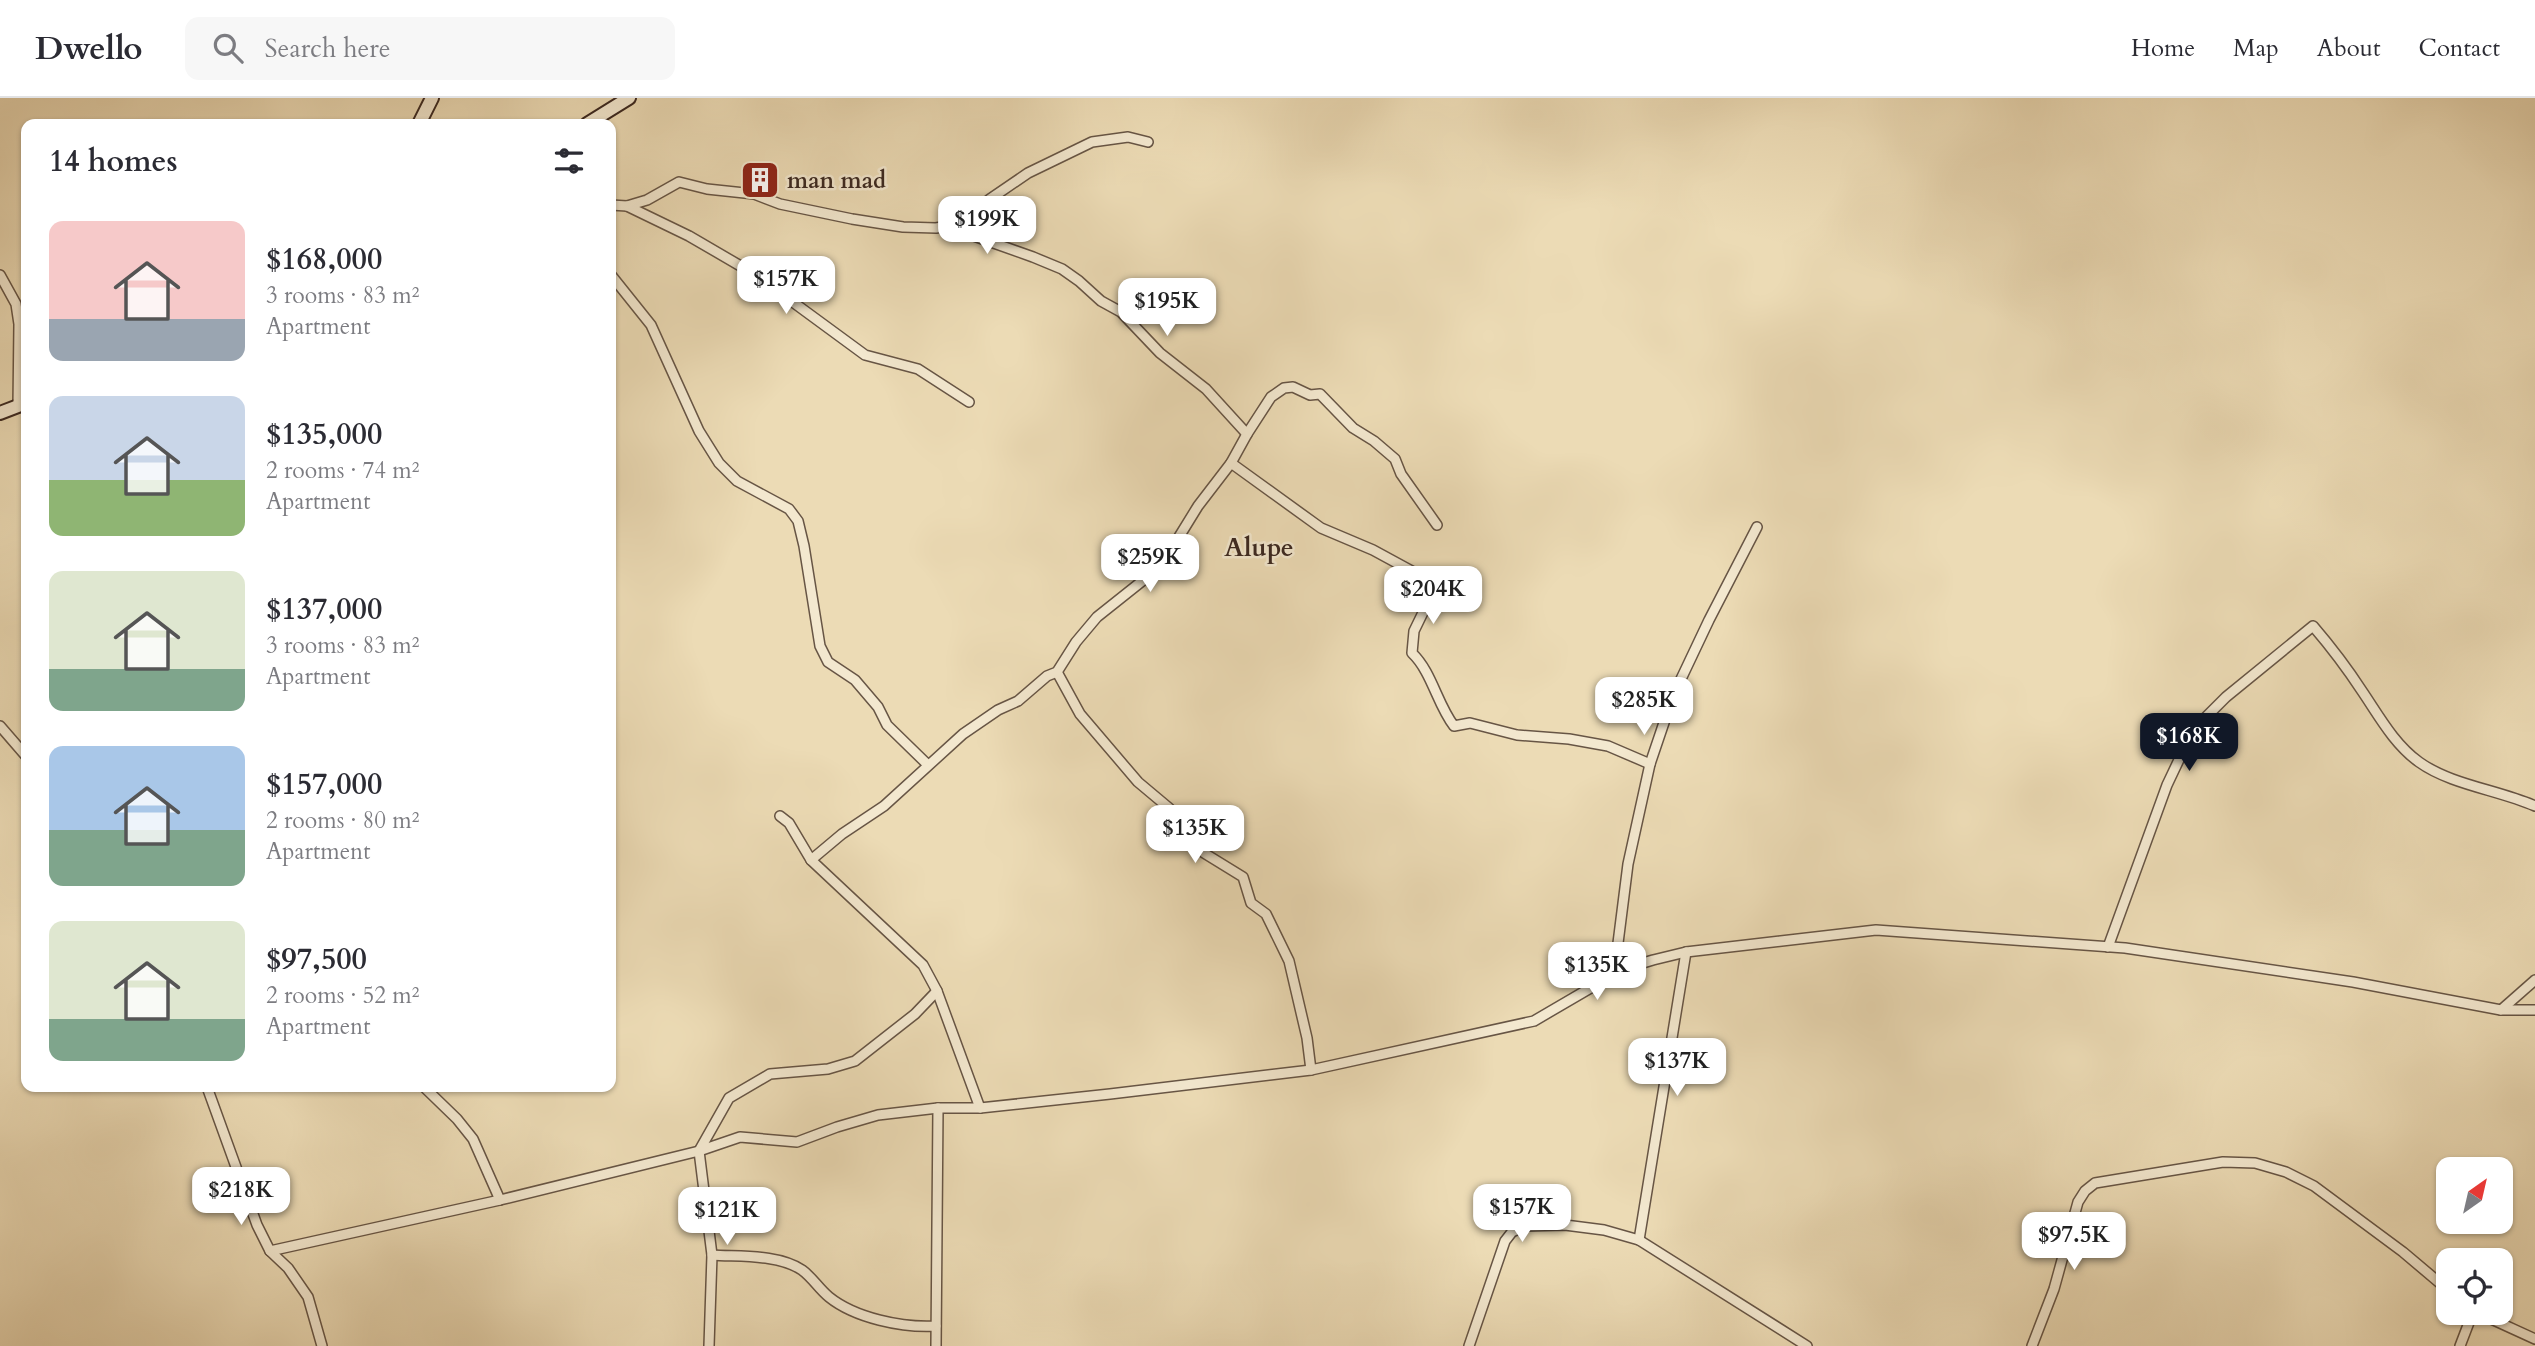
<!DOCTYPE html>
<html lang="en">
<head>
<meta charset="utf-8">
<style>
  body { margin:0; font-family:Cardo,serif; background:#f7f7f7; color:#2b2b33; height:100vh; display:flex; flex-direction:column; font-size:26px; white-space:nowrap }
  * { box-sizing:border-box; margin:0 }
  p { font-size:23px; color:#7c7c81 }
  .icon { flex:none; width:38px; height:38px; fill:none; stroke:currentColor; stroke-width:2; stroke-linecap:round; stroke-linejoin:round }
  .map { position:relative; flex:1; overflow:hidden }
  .details { position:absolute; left:21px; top:21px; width:595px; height:973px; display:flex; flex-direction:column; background:#fff; border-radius:14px; box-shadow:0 2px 5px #0004 }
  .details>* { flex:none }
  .needle { width:46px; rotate:34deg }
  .tools { position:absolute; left:2436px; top:1059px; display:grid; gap:14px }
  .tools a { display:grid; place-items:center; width:77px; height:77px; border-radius:14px; background:#fff; box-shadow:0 2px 5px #0004; font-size:35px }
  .price { position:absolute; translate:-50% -60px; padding:0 16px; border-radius:14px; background:#fff; color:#222; font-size:23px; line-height:46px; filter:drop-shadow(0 2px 4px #0008) }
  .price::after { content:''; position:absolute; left:50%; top:42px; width:21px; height:16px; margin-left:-10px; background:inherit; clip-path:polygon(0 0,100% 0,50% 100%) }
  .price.current { background:#111827; color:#fff }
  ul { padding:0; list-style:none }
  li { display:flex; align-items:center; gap:21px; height:175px; padding:0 28px }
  li span { display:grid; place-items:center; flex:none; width:196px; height:140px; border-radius:14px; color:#555 }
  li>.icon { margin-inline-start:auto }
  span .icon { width:84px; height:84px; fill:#fffc; stroke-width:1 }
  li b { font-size:30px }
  h2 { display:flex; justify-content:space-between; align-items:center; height:84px; padding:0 28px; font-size:30px }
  header { display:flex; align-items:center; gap:42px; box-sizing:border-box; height:98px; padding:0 35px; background:#fff; border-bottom:2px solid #e1e1e2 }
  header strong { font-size:33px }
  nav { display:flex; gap:38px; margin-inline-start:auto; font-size:24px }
  .search { width:490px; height:63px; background:#f7f7f7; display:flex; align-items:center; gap:18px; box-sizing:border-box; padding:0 24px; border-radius:14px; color:#7c7c81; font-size:26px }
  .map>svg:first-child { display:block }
</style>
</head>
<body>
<header>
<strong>Dwello</strong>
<div class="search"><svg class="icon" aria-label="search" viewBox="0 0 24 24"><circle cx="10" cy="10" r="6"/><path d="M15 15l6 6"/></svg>Search here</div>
<nav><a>Home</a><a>Map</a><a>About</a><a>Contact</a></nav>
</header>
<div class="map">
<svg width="2535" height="1248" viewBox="0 0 2535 1248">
  <rect width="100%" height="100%" fill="#ecdbb5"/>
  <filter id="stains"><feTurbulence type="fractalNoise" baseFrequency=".00286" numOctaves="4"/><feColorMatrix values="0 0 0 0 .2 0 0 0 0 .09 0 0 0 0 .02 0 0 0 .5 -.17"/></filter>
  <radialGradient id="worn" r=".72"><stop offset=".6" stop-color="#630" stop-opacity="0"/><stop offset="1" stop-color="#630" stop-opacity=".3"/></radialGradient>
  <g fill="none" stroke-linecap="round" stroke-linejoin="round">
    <g stroke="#675545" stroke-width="12">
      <g id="street">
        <path d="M 611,107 L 627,108 L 689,138 L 756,177 L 865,257 L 918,271 L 969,304"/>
        <path d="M 627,108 L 647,102 L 679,84 L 707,91 L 754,96 L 780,106 L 852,121 L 903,129 L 936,130 L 959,126 L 990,101 L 1028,75 L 1092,44 L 1128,39 L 1148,44"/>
        <path d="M 959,126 L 974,138 L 1033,159 L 1062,171 L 1079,183 L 1101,203 L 1121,214 L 1160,255 L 1206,291 L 1247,336"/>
        <path d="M 0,177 L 16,206 L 19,226 L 18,308"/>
        <path d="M 611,177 L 651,227 L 699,333 L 719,365 L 737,383 L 789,411 L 798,423 L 804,448 L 820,548 L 828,564 L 855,582 L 878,609 L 887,627 L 927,666"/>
        <path d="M 1231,365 L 1321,430 L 1373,452 L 1419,477 L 1429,487 L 1432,496 L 1414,533 L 1412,555 C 1432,574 1437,606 1454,628 L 1470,625 L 1517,637 L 1569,641 L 1608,648 L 1650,666"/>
        <path d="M 1057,574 L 1080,616 L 1138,684 L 1169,710 L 1204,755 L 1243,779 L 1251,805 L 1266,816 L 1289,863 L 1307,940 L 1311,972"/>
        <path d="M 0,628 L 26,658"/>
        <path d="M 780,718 L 789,725 L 811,762 L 923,867 L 937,893 L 980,1010"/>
        <path d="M 811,762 L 842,736 L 884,708 L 963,636 L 998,612 L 1018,603 L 1047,578 L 1057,574 L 1076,544 L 1097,519 L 1146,480 L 1174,447 L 1198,408 L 1231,365 L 1247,336 L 1271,299 L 1284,290 L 1293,289 L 1310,297 L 1320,296 L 1353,330 L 1374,343 L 1395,361 L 1401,376 L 1437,427"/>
        <path d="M 2108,849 L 2167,687 L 2185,649 L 2205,620 L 2226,599 L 2313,528 C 2331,549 2347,570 2362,593 C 2379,618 2394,646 2419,664 C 2451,687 2499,692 2535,708"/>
        <path d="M 1623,871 L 1618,845 L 1628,766 L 1650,666 L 1673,598 L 1709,522 L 1757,429"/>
        <path d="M 2501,912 L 2535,882"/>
        <path d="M 207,989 L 257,1127 L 270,1153 L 288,1170 L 308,1199 L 322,1248"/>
        <path d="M 424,989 L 457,1021 L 473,1041 L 500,1102"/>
        <path d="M 1639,1142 L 1686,854"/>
        <path d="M 270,1153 L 500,1102 L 699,1053 L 740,1039 L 797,1044 L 837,1029 L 878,1017 L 938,1010 L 980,1010 L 1110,996 L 1311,972 L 1534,923 L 1623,871 L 1653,862 L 1686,854 L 1876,832 L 2125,850 L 2353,884 L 2501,912 L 2535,912"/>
        <path d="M 712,1157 C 740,1159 778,1156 802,1172 C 812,1179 819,1191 829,1199 C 855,1220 902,1230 936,1228"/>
        <path d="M 2476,1214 L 2535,1241"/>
        <path d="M 709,1248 L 712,1157 L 699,1053 L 729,1000 L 770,976 L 828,971 L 855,963 L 915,916 L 937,893"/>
        <path d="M 936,1248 L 938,1010"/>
        <path d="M 1469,1248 L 1505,1143 L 1512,1134 L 1525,1128 L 1565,1127 L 1604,1132 L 1639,1142 L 1807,1248"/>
        <path d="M 2032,1248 L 2054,1191 L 2078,1104 L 2085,1093 L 2095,1085 L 2223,1064 L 2255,1065 L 2286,1074 L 2314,1088 L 2403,1154 L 2448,1192"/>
        <path d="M 2460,1248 L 2473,1214"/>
      </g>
    </g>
    <g stroke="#3b2820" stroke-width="16">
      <g id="secondary">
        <path d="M 419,26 L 432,0"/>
        <path d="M 587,26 L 629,0"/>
        <path d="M 0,315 L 26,305"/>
      </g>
    </g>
    <use href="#street" stroke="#f3e8cf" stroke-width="9"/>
    <use href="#secondary" stroke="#f3e8cf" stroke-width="12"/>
  </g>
  <defs>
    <g id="building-square" transform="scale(2.0125)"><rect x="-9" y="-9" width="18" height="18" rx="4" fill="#8f2418" stroke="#f3e8cf"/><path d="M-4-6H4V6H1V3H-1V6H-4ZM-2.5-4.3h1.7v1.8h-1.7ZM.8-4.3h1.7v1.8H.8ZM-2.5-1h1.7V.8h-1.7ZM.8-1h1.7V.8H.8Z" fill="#fff"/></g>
  </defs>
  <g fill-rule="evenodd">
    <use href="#building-square" x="760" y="82"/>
  </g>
  <g text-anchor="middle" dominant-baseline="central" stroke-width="5" stroke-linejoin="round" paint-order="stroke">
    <g font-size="23" font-weight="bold" fill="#3b2820" stroke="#f3e8cf" text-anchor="start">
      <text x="787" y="82">man mad</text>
    </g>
    <g font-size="26" font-weight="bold" fill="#3b2820" stroke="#f3e8cf">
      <text x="1259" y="449">Alupe</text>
    </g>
  </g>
  <rect width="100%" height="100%" filter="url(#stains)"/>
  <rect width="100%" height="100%" fill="url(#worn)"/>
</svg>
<div class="tools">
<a><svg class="needle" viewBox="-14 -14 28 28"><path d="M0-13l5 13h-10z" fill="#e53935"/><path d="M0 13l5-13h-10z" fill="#7c7c81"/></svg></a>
<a><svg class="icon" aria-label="locate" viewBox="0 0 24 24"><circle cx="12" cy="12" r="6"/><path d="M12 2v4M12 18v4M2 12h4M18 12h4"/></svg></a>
</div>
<b class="price" style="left:987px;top:158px">$199K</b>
<b class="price" style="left:786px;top:218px">$157K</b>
<b class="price" style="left:1167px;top:240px">$195K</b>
<b class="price" style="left:1150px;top:496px">$259K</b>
<b class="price" style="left:1433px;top:528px">$204K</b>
<b class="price" style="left:1644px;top:639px">$285K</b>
<b class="price current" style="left:2189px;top:675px">$168K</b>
<b class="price" style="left:1195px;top:767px">$135K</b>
<b class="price" style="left:1597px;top:904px">$135K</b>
<b class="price" style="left:1677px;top:1000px">$137K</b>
<b class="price" style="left:241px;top:1129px">$218K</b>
<b class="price" style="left:1522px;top:1146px">$157K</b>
<b class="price" style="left:727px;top:1149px">$121K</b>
<b class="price" style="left:2074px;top:1174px">$97.5K</b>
<section class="details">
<h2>14 homes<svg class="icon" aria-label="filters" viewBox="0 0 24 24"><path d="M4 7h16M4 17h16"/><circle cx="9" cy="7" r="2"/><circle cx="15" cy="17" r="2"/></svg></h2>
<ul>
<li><span style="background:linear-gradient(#f6c9c9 70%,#9aa5b1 0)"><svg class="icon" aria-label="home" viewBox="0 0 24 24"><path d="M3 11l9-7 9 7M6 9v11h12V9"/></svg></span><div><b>$168,000</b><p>3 rooms · 83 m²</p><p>Apartment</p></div></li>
<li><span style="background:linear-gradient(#c9d6e8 60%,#8fb573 0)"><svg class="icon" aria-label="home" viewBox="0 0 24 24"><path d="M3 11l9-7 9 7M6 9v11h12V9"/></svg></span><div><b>$135,000</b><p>2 rooms · 74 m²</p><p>Apartment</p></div></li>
<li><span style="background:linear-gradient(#dfe7d0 70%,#7fa58c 0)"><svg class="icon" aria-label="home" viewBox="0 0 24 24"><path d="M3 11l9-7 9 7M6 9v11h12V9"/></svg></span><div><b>$137,000</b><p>3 rooms · 83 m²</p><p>Apartment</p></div></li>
<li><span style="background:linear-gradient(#a9c7e8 60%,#7fa58c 0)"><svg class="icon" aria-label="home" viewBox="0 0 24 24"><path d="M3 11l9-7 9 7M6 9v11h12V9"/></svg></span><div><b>$157,000</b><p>2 rooms · 80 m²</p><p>Apartment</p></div></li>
<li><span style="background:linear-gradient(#dfe7d0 70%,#7fa58c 0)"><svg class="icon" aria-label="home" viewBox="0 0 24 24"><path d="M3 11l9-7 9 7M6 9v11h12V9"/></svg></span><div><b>$97,500</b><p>2 rooms · 52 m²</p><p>Apartment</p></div></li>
</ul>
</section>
</div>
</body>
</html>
